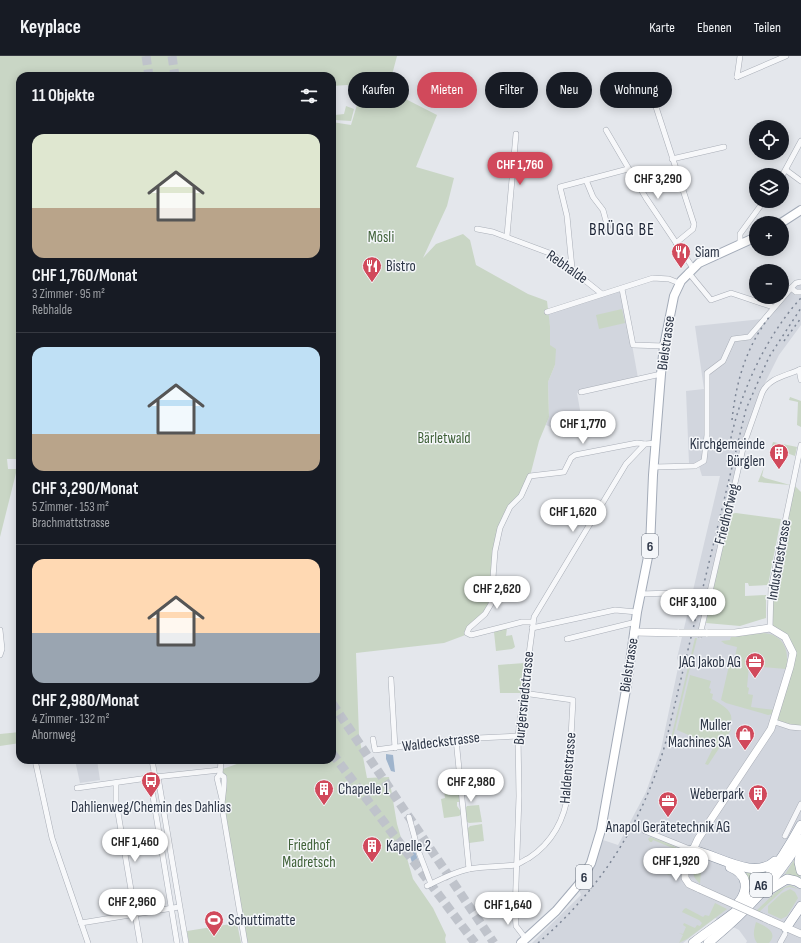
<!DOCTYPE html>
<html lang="de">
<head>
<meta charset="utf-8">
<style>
  body { margin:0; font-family:"Sofia Sans Condensed",sans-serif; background:#242831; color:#f1f3f6; height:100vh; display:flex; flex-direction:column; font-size:15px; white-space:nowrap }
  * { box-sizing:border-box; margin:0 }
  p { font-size:13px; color:#9ea1a6 }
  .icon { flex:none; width:22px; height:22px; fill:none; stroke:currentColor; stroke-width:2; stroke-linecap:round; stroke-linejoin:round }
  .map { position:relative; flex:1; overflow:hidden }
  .side { position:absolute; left:16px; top:16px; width:320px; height:692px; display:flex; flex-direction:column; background:#171b24; border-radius:12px; box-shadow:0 2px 10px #0003 }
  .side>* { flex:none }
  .guide { position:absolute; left:348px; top:16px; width:380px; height:36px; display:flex; gap:8px }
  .fabs { position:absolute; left:749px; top:64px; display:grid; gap:8px }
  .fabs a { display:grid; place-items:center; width:40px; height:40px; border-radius:50%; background:#171b24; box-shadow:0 2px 10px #0003; font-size:20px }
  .price { position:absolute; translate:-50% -34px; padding:0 9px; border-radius:14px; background:#fff; color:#222; font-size:13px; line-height:26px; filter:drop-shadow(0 1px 2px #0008) }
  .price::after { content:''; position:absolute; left:50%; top:24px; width:12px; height:9px; margin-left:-6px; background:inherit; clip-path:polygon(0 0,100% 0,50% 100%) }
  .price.selected { background:#d1495b; color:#fff }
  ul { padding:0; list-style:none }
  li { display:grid; align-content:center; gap:8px; height:212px; padding:0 16px }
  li+li { border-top:1px solid #363941 }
  li span { display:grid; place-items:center; height:124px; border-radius:12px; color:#555 }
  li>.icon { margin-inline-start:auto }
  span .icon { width:72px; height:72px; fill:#fffc; stroke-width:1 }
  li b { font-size:17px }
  h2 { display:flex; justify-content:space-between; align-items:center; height:48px; padding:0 16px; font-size:17px }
  .tag { padding:0 14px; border-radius:18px; background:#171b24; box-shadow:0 2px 10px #0003; font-size:14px; line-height:36px }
  .tag.selected { background:#d1495b; color:#fff }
  header { display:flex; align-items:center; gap:24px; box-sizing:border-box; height:56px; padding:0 20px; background:#171b24; border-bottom:1px solid #363941 }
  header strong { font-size:19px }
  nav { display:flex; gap:22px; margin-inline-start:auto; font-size:14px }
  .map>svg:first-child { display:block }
</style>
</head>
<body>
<header>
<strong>Keyplace</strong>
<nav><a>Karte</a><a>Ebenen</a><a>Teilen</a></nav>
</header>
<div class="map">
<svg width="801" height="887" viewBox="0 0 801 887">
  <rect width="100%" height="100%" fill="#e4e7ec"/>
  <g fill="#d2d6de">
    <path d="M 801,226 L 801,269 L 779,299 L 762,333 L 744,382 L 726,456 L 700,583 L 706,577 L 770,572 L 788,586 L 801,672 L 801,887 L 746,887 L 747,885 L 739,874 L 715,862 L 683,887 L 532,887 L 581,839 L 579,833 L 600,783 L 618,789 L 646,736 L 661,693 L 679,607 L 677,602 L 720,420 L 702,420 L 698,407 L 689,407 L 686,335 L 704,333 L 695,270 L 762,263 L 791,232 Z"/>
    <path d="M 622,233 L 638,322 L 577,337 L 583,371 L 562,376 L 546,369 L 549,360 L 548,326 L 555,309 L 550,289 L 550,270 L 547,256 Z"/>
    <path d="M 75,704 L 97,704 L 100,724 L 80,727 Z"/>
  </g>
  <g fill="#c9d6c5">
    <path d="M 0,0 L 397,0 L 388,34 L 437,59 L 416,111 L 454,122 L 447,150 L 423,202 L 436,188 L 463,178 L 470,184 L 476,209 L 528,238 L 547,245 L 550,270 L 550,289 L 556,293 L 555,309 L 548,326 L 549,361 L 539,385 L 530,420 L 527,431 L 510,451 L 500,472 L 491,548 L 469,572 L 468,578 L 444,587 L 356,597 L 359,680 L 367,722 L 389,721 L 397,768 L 413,823 L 433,852 L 446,879 L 445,883 L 446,887 L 245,887 L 222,751 L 225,733 L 220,714 L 248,704 L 332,704 L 332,66 L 351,69 L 362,32 L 347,29 L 332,30 L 332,20 L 20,20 L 20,403 L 7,403 L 8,413 L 17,413 L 0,481 Z"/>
    <path d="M 346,50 L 354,53 L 351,65 L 335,64 L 335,59 L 344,58 Z"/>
    <path d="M 622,253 L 625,267 L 599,273 L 596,259 Z"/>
    <path d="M 790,341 L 801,345 L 801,371 L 797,369 L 798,346 L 789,344 Z"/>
    <path d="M 773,386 L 797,391 L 795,400 L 784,396 L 784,392 L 774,391 L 774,394 L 769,399 Z"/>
    <path d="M 764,411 L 762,420 L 765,422 L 790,429 L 758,426 Z"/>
    <path d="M 793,428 L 801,436 L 801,672 L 775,666 L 790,611 L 791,590 L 770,572 L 770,543 Z"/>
    <path d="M 736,457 L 781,463 L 768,529 L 749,530 L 748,527 L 745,527 L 745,540 L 766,539 L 766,562 L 740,570 L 706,567 L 728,458 Z"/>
    <path d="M 507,572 L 506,580 L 512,579 L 515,591 L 512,593 L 496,595 L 494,576 Z"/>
    <path d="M 764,577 C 784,579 790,595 786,613 L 749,610 L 747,631 L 749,632 L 748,638 L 753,639 L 751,651 L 775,654 L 773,658 L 768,659 L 726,647 L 721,644 L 730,605 L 734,606 L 737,591 L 725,588 L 721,585 L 730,584 L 731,581 Z"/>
    <path d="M 695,582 L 697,582 L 670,694 L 672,678 Z"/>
    <path d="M 524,607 L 520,637 L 500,637 L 498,609 Z"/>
    <path d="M 690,619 L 711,625 L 709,632 L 711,633 L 710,637 L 713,638 L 712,643 C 724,650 738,657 728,672 L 731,674 L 708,709 L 705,708 L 714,690 L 677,674 Z"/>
    <path d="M 20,676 L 20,687 L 0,690 L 0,678 Z"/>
    <path d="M 452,723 L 457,723 L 460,746 L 457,746 L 457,750 L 462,757 L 459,760 L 444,762 L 441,743 L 445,742 L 443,728 L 452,726 Z"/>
    <path d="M 479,749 L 482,766 L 469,767 L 466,765 L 465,753 L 467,750 Z"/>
    <path d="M 482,768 L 484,785 L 469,787 L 467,773 L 470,770 Z"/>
    <path d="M 650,781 L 668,787 L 677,792 L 673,810 L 669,819 L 643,808 L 651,796 L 671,803 L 675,793 L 653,784 L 652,786 L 650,786 L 648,783 Z"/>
    <path d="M 796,801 L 797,813 L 801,823 L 793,820 L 784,820 Z"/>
    <path d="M 697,810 L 701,814 L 700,828 C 696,823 692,821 694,813 Z"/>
    <path d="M 739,813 L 752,817 L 764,816 L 748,834 Z"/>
    <path d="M 790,829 L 798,833 L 790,831 L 785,832 L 759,856 L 756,855 L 778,834 Z"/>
    <path d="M 790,833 L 795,836 L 798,842 L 787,860 L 781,863 L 768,857 L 768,850 L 782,837 Z"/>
    <path d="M 715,847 L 727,853 L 687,883 L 679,887 L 683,879 L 679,877 L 683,878 L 686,871 L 683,869 L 684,867 L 695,872 L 697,869 L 700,870 L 702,867 L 699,864 L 682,856 L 684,853 L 686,852 L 703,861 L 705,859 L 709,860 Z"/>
    <path d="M 756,866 C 765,870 779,876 769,887 L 757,887 C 752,880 754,874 756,866 Z"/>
    <path d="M 237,867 L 241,887 L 189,887 L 187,875 Z"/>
  </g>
  <g fill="#9fb4cc">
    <path d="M 386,698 L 393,699 L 395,716 L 391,715 L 386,703 Z"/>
    <path d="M 411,795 L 415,795 L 420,810 L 417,813 L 414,813 L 409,797 Z"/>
  </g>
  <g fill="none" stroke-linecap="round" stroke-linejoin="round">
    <g stroke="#bfc3cb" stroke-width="9" stroke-dasharray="9 4.5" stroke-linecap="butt">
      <path d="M 146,0 L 149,20"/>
      <path d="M 172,0 L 175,20"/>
      <path d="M 332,647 L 494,887"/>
      <path d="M 332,697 L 475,887"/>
    </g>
    <g stroke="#a9aeb7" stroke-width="6">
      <g id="minor">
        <path d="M 737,21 L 786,0"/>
        <path d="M 737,21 L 740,0"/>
        <path d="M 656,51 L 694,168 L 693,173 L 676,187"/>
        <path d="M 606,74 L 646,142 L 693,212"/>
        <path d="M 672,103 L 724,91"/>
        <path d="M 786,114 L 801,125"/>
        <path d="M 782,120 L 801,85"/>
        <path d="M 586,124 L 593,141 L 603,154 L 609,176"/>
        <path d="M 477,173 L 493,176 L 552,198 L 602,238"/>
        <path d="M 507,180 L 516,78"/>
        <path d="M 740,188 L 740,178 L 764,145"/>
        <path d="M 572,212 L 567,160 L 560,131 L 628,113"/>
        <path d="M 688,216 L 711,244 L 731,237 L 773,251"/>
        <path d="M 791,232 L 796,236 L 801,236"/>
        <path d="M 622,233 L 633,289 L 664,290"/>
        <path d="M 547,256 L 653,222 L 669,223 L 679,227"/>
        <path d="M 799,314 L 801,324"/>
        <path d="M 581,336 L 661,318"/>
        <path d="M 654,411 L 695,410 L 704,405 L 707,379 L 707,317 L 723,305 L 733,283 L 749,281 L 791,232 L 796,227 L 801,226"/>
        <path d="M 641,538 L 671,537 L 668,554"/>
        <path d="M 533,566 L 522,566 L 471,579 L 467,577 L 469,572 L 485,558 L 491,548 L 495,495 L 500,472 L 510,451 L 521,440 L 530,420 L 564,416 L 571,402 L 575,399 L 637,387 L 645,388"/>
        <path d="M 532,572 L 615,554 L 637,556"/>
        <path d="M 770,572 L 771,533 L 801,389"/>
        <path d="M 0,574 L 2,593 L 0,599"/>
        <path d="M 700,579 L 744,388 L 762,337 C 769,321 787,320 801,313"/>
        <path d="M 567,583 L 636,566"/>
        <path d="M 391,623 L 395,692"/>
        <path d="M 775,666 L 790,671 L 801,672"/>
        <path d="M 373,683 L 375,694 L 456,683 L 518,680"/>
        <path d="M 456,683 L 469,813"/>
        <path d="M 35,704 L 52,782 L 88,887"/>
        <path d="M 152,704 L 155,721"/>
        <path d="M 221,704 L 220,718 L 217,722 L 222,743"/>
        <path d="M 220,718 L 224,721 C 225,732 222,740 222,751 L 245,887"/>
        <path d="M 158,721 L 186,887"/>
        <path d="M 150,722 L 177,887"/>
        <path d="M 116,727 L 116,745 L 140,887"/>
        <path d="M 77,732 L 155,721 L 220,714"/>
        <path d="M 409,761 L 418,794 L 431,828"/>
        <path d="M 645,775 L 692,794"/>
        <path d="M 785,780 L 801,748"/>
        <path d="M 427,830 C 441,823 454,816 469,813 C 485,810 500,811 515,809 C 520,808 524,804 529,802 C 552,787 565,763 568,736 L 573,644 L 523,637"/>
        <path d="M 81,867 L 179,851"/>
        <path d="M 526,883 L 516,870 L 515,857 L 519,740 L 518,680 L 534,561 L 626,408 L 645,388 L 656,387"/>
        <path d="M 780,887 L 785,878"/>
      </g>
    </g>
    <g stroke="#a9aeb7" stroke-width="8">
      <g id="secondary">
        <path d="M 634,576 L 679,577"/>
        <path d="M 700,833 L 689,828 L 685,822 L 685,811 L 698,783 L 771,673 L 790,611 L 793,597 L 785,581 L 770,572 L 735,577 L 706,577"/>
        <path d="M 769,864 L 801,878"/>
      </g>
    </g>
    <g stroke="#a3abb8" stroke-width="10">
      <g id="primary">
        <path d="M 781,167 L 801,154"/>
        <path d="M 521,887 L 556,855 L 579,828 L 591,807 L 601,774 L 627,628 L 637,556 L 650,491 L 653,419 L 661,318 L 664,290 L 674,240 L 681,225 L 699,207 L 756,181"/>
      </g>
    </g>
    <g stroke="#8b94a3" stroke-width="10">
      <g id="motorway">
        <path d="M 801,792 L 799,806 L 801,815"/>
        <path d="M 692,794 C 718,799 754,825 775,805"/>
        <path d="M 730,811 C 747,818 750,833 738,847"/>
        <path d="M 769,834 L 787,823 L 796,825 L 801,828"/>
        <path d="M 786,872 L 801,850"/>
        <path d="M 693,887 C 707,876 721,867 735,856 C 763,833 784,800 801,769"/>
        <path d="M 708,887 C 745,857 776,825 801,783"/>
      </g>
    </g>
    <use href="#minor" stroke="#f7f8fa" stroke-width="5"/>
    <use href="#secondary" stroke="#fff" stroke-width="7"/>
    <use href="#primary" stroke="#fff" stroke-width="8"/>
    <use href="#motorway" stroke="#fff" stroke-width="9"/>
    <g stroke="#7d8696" stroke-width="1.5" stroke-dasharray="2 4" stroke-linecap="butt">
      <path d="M 784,285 L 801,262"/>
      <path d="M 732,364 C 736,326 746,291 770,260"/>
      <path d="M 727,406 C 733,351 763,283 801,242"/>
      <path d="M 538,887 C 601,833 644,765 666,685 L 746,353 L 769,301 L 801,252"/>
    </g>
    <g stroke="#a9aeb7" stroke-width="8" stroke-linecap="butt">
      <g id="secondary-bridge">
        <path d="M 679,577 L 706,577"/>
        <path d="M 700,833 L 769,864"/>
      </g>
    </g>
    <use href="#secondary-bridge" stroke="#fff" stroke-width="7"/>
  </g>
  <defs>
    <g id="restaurant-pin" transform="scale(1)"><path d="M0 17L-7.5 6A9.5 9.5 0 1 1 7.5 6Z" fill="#d1495b" stroke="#f4f6f9"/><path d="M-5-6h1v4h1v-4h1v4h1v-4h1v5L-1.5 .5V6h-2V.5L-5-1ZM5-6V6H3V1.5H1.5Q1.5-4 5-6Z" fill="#fff"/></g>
    <g id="building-pin" transform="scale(1)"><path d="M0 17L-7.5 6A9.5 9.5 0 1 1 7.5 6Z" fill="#d1495b" stroke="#f4f6f9"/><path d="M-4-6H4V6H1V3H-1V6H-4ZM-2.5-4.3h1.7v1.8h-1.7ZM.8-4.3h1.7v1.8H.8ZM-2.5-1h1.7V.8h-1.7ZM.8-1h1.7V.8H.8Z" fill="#fff"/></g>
    <g id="office-pin" transform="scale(1)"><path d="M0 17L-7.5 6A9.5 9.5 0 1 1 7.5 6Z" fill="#d1495b" stroke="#f4f6f9"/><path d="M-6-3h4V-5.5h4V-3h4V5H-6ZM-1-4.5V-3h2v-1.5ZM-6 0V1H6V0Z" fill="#fff"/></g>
    <g id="shop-pin" transform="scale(1)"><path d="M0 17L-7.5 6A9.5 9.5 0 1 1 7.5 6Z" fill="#d1495b" stroke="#f4f6f9"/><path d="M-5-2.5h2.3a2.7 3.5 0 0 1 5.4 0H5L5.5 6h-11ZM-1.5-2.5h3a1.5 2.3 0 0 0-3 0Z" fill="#fff"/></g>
    <g id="bus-pin" transform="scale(1)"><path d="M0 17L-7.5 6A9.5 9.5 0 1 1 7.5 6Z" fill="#d1495b" stroke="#f4f6f9"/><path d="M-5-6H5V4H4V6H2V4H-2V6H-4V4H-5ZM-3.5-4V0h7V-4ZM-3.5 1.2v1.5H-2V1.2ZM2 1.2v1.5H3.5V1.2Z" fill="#fff"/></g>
    <g id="stadium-pin" transform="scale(1)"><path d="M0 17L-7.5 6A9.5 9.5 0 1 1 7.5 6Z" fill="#d1495b" stroke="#f4f6f9"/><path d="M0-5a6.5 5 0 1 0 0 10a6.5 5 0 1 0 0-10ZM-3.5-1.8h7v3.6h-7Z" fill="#fff"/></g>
  </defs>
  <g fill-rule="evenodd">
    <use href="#restaurant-pin" x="681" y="196"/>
    <use href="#restaurant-pin" x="372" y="210"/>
    <use href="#building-pin" x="779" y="397"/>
    <use href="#office-pin" x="755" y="606"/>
    <use href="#shop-pin" x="745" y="678"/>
    <use href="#bus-pin" x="151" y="725"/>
    <use href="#building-pin" x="324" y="733"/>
    <use href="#building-pin" x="758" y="738"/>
    <use href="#office-pin" x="668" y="745"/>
    <use href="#building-pin" x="372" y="790"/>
    <use href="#stadium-pin" x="214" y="864"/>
  </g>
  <g text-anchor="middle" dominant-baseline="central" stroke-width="3" stroke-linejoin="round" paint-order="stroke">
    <g fill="#f4f6f9" stroke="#676e7b" stroke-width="1">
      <rect x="642" y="478" width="16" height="24" rx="3"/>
      <rect x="576" y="809" width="16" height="24" rx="3"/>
      <rect x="750" y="817" width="22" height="24" rx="3"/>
    </g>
    <g font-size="14" font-weight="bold" fill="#2b3445">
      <text x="650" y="490">6</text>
      <text x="584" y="821">6</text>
      <text x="761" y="829">A6</text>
    </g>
    <g font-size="15" fill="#3f6138" stroke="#f4f6f9">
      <text x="381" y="181">Mösli</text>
      <text x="444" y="382">Bärletwald</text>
      <text x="309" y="789">Friedhof<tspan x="309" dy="17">Madretsch</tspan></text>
    </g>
    <g font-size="15" fill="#2b3445" stroke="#f4f6f9" text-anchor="start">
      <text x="695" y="196">Siam</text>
      <text x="386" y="210">Bistro</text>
      <text x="765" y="388" text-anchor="end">Kirchgemeinde<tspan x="765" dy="17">Bürglen</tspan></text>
      <text x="741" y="606" text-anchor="end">JAG Jakob AG</text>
      <text x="731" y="669" text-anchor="end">Muller<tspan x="731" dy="17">Machines SA</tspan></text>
      <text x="338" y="733">Chapelle 1</text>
      <text x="744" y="738" text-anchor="end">Weberpark</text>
      <text x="151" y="751" text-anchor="middle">Dahlienweg/Chemin des Dahlias</text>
      <text x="668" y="771" text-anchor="middle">Anapol Gerätetechnik AG</text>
      <text x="386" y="790">Kapelle 2</text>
      <text x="228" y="864">Schuttimatte</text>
    </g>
    <g font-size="15" fill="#2b3445" stroke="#f4f6f9">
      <text transform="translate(567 211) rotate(35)">Rebhalde</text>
      <text transform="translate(666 287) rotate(-82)">Bielstrasse</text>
      <text transform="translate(727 458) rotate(-76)">Friedhofweg</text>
      <text transform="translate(779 504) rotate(-80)">Industriestrasse</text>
      <text transform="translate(629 609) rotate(-81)">Bielstrasse</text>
      <text transform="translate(524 642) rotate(-84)">Burgersriedstrasse</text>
      <text transform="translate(441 686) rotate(-7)">Waldeckstrasse</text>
      <text transform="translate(568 712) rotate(-85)">Haldenstrasse</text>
    </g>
    <g font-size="17" letter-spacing="1" fill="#1d2536" stroke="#f4f6f9">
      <text x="622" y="174">BRÜGG BE</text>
    </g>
  </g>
</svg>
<div class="fabs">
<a><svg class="icon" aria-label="locate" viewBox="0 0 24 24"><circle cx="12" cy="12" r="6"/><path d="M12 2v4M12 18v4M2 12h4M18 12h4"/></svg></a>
<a><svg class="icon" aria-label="layers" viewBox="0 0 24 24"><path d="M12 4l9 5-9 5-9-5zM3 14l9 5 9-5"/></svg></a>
<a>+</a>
<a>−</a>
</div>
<b class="price selected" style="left:520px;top:130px">CHF 1,760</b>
<b class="price" style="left:658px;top:144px">CHF 3,290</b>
<b class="price" style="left:583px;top:389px">CHF 1,770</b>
<b class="price" style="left:573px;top:477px">CHF 1,620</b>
<b class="price" style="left:497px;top:554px">CHF 2,620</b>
<b class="price" style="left:693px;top:567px">CHF 3,100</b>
<b class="price" style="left:471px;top:747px">CHF 2,980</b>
<b class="price" style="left:135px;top:807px">CHF 1,460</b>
<b class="price" style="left:676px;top:826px">CHF 1,920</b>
<b class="price" style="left:132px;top:867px">CHF 2,960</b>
<b class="price" style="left:508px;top:870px">CHF 1,640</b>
<div class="guide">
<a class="tag">Kaufen</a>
<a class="tag selected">Mieten</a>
<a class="tag">Filter</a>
<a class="tag">Neu</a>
<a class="tag">Wohnung</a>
</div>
<section class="side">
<h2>11 Objekte<svg class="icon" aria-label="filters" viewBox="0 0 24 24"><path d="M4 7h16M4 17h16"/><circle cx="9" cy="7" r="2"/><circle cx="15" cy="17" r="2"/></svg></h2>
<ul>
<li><span style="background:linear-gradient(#dfe7d0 60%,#b9a48a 0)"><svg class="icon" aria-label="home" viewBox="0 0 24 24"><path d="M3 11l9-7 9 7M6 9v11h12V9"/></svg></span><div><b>CHF 1,760/Monat</b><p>3 Zimmer · 95 m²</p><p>Rebhalde</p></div></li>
<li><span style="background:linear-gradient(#bfe0f5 70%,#b9a48a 0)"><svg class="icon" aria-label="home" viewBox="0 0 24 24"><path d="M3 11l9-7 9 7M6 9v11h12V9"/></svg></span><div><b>CHF 3,290/Monat</b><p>5 Zimmer · 153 m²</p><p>Brachmattstrasse</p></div></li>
<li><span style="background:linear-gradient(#ffd9b3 60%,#9aa5b1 0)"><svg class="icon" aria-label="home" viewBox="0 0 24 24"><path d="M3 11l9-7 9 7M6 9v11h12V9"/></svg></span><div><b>CHF 2,980/Monat</b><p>4 Zimmer · 132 m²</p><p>Ahornweg</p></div></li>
</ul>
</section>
</div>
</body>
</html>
